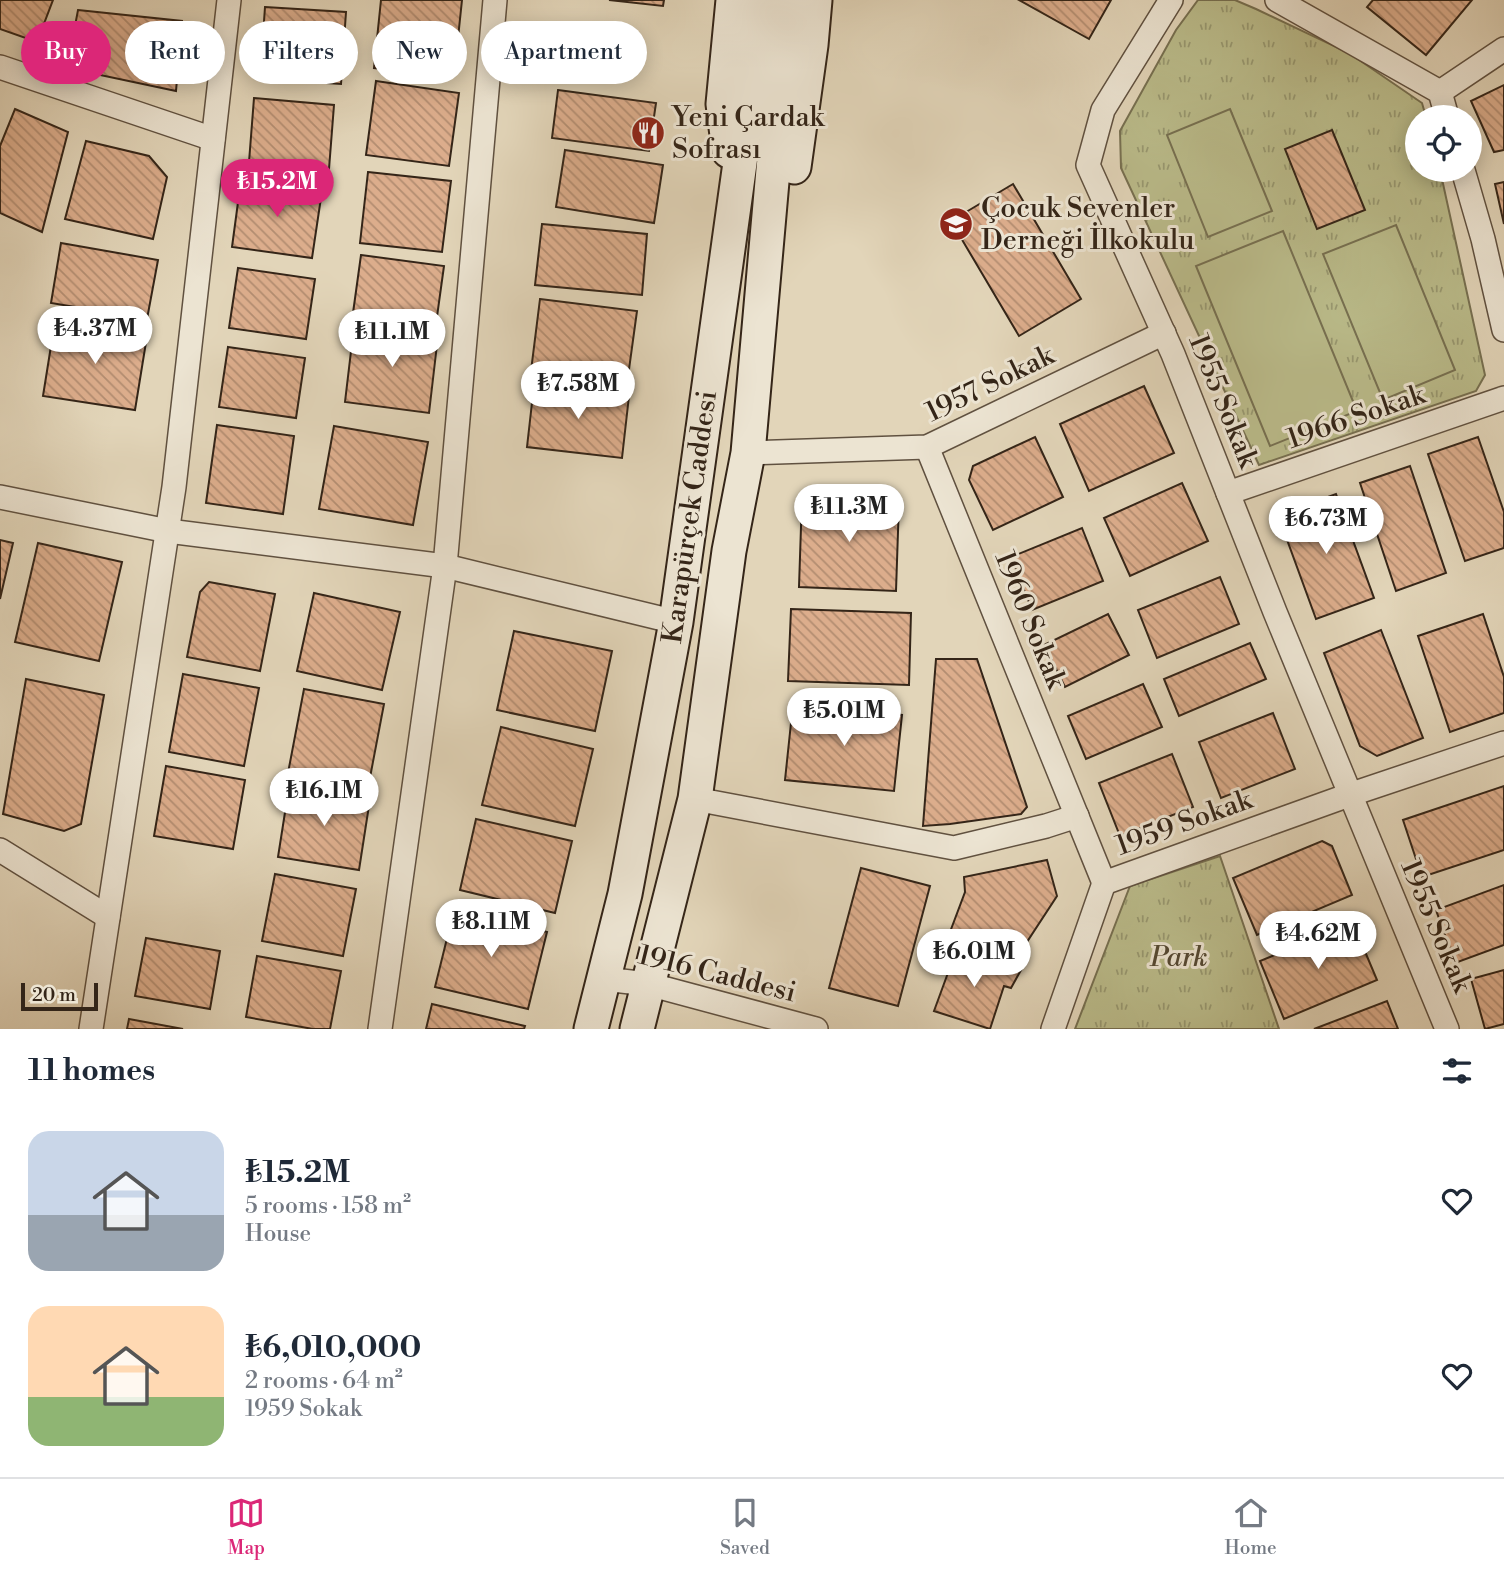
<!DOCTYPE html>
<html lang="en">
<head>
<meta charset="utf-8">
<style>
  body { margin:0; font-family:"Libre Bodoni",serif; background:#f2f2f3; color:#1f2937; height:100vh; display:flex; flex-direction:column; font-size:26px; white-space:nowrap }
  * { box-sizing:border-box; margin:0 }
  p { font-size:23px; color:#747a83 }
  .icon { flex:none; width:38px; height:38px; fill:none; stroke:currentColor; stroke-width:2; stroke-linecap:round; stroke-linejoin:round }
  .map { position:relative; height:1029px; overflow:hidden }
  .panel { display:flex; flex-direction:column; background:#fff; flex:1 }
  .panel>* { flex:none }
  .top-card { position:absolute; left:21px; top:21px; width:700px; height:63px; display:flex; gap:14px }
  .fabs { position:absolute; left:1405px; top:105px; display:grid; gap:14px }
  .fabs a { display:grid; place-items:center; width:77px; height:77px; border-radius:50%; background:#fff; box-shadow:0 4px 18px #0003; font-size:35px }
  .scale { position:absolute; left:21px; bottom:18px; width:77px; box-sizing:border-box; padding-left:7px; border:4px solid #342518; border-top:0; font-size:19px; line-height:24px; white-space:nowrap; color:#342518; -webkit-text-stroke:5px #ece4d2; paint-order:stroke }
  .price { position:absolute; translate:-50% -60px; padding:0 16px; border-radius:24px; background:#fff; color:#222; font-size:23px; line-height:46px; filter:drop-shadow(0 2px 4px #0008) }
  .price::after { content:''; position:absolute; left:50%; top:42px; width:21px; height:16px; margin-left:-10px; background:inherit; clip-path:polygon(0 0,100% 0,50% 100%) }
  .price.selected { background:#db2777; color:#fff }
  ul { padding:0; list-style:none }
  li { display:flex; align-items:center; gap:21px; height:175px; padding:0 28px }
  li span { display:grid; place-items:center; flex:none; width:196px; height:140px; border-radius:21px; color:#555 }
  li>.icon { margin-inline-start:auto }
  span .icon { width:84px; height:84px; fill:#fffc; stroke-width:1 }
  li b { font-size:30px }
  h2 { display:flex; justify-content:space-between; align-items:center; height:84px; padding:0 28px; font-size:30px }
  .pill { padding:0 24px; border-radius:32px; background:#fff; box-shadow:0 4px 18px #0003; font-size:24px; line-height:63px }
  .pill.selected { background:#db2777; color:#fff }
  .menu { display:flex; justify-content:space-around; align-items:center; height:98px; border-top:2px solid #e0e1e3; background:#fff; font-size:19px; color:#747a83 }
  .menu a { display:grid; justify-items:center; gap:4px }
  .menu .selected { color:#db2777 }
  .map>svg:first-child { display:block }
</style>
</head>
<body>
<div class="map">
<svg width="1504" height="1029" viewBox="0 0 1504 1029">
  <defs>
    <pattern id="park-tufts" width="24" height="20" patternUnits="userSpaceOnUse" patternTransform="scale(1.75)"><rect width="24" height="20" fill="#babb8a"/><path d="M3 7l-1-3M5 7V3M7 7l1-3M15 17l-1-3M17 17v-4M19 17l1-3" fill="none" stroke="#989870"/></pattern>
    <pattern id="building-back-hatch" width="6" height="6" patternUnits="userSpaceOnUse" patternTransform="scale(1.75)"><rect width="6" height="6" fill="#dcad8c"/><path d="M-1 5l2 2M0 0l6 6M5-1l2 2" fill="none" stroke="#b38d71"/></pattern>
  </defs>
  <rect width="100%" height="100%" fill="#e2d5b9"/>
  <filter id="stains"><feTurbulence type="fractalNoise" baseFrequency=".00286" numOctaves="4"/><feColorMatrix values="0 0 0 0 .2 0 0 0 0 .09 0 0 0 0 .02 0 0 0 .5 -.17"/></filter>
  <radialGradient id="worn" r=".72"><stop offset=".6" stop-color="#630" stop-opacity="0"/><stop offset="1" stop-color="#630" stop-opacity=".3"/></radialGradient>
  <g fill="url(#park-tufts)" stroke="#777051" stroke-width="2">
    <path d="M 1198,0 L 1235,0 L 1256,9 L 1349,53 L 1422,103 L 1426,117 L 1418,117 L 1418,170 L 1440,170 L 1485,375 L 1476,391 L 1259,465 L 1121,168 L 1120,131 L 1176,30 Z"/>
    <path d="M 1220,856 L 1279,1029 L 1075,1029 L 1130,886 Z"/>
  </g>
  <g fill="#babb8a" stroke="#777051" stroke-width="2">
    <path d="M 1230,109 L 1272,211 L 1208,237 L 1167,135 Z"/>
    <path d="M 1396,225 L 1455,370 L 1383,400 L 1323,254 Z"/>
    <path d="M 1283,231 L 1357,411 L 1270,446 L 1196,266 Z"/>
  </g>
  <g fill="url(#building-back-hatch)" stroke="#342518" stroke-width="2">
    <path d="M 0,0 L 53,0 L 37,42 L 0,29 Z"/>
    <path d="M 381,0 L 462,0 L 454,76 L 374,68 Z"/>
    <path d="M 609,0 L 664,0 L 663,6 Z"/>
    <path d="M 1019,0 L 1111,0 L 1089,39 Z"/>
    <path d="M 1373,0 L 1472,0 L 1426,55 L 1367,7 Z"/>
    <path d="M 265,7 L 346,12 L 341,84 L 260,79 Z"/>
    <path d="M 78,10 L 182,21 L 176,91 L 67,68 Z"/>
    <path d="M 376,81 L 459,93 L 449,166 L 366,155 Z"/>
    <path d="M 1504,85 L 1504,150 L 1494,152 L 1471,101 Z"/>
    <path d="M 558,90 L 656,103 L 649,151 L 552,138 Z"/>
    <path d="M 254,98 L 334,105 L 329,169 L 249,162 Z"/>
    <path d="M 15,109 L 68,132 L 42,232 L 0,213 L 0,146 Z"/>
    <path d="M 1332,130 L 1365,210 L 1317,229 L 1285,149 Z"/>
    <path d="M 86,141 L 149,156 L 167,177 L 153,239 L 65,219 Z"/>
    <path d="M 565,150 L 663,165 L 654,223 L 556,207 Z"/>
    <path d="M 368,172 L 451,181 L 442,252 L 360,243 Z"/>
    <path d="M 241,180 L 322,191 L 312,258 L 232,247 Z"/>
    <path d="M 1504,182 L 1504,224 L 1495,184 Z"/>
    <path d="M 1013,184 L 1081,299 L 1019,336 L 951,221 Z"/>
    <path d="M 542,224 L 647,234 L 642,295 L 535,285 Z"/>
    <path d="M 61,243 L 158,260 L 147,319 L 51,303 Z"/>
    <path d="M 361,255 L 444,266 L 436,324 L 353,313 Z"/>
    <path d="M 238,268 L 315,279 L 306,339 L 229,328 Z"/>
    <path d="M 540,299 L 637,311 L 627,384 L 531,371 Z"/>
    <path d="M 55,321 L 147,336 L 135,410 L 43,396 Z"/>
    <path d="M 354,326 L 438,336 L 429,413 L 345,402 Z"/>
    <path d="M 228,347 L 305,358 L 296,418 L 219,407 Z"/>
    <path d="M 534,385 L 629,396 L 622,458 L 527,447 Z"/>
    <path d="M 1144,386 L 1174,453 L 1089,491 L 1060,424 Z"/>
    <path d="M 217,425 L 294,436 L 283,514 L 206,503 Z"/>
    <path d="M 334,426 L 428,442 L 413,525 L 319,509 Z"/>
    <path d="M 1035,437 L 1063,497 L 993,530 L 969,480 L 973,466 Z"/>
    <path d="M 1478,437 L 1504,512 L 1504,548 L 1465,561 L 1428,454 Z"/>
    <path d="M 1410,466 L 1446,573 L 1396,591 L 1360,483 Z"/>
    <path d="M 1182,483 L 1208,541 L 1130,576 L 1104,518 Z"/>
    <path d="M 1336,494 L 1374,598 L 1316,619 L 1278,515 Z"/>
    <path d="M 802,497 L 899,502 L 896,591 L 799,587 Z"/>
    <path d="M 1082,528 L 1103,581 L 1032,610 L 1011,557 Z"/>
    <path d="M 0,540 L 13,543 L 0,599 Z"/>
    <path d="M 38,543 L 122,562 L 99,661 L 15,642 Z"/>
    <path d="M 1220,577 L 1239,624 L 1157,658 L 1138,610 Z"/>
    <path d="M 209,582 L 275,594 L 260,671 L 187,657 L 200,592 Z"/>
    <path d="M 314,593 L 400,612 L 382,690 L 297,671 Z"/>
    <path d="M 791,609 L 911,613 L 909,685 L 788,681 Z"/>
    <path d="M 1108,614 L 1129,655 L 1065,687 L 1044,645 Z"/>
    <path d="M 1483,614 L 1504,677 L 1504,713 L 1450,732 L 1418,636 Z"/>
    <path d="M 1381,630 L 1423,738 L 1377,756 L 1360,746 L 1324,653 Z"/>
    <path d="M 514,631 L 612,651 L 595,731 L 497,710 Z"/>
    <path d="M 1250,643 L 1266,679 L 1179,716 L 1164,679 Z"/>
    <path d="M 936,659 L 977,659 L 1027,807 L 1021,814 L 950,824 L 923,826 Z"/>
    <path d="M 183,674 L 259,688 L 244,766 L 169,752 Z"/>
    <path d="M 26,679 L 104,695 L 81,824 L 64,831 L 3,814 Z"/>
    <path d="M 1143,684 L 1162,727 L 1086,759 L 1068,716 Z"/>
    <path d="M 304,689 L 384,704 L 368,788 L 288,773 Z"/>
    <path d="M 793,704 L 902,715 L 894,791 L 785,780 Z"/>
    <path d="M 1273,713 L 1295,769 L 1221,798 L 1199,742 Z"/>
    <path d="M 501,727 L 593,749 L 575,826 L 482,805 Z"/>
    <path d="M 1172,754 L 1193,807 L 1120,836 L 1099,783 Z"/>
    <path d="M 166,766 L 245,780 L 233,849 L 154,836 Z"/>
    <path d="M 1504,786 L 1504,850 L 1422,877 L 1403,820 Z"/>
    <path d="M 289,787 L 370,799 L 359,870 L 278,857 Z"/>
    <path d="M 476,819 L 572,841 L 555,913 L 460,890 Z"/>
    <path d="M 1322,841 L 1332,846 L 1352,895 L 1257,935 L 1233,878 Z"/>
    <path d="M 1047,860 L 1057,896 L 1021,951 L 950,932 L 965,892 L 964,877 Z"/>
    <path d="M 861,868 L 930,886 L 898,1006 L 829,988 Z"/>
    <path d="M 275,874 L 356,889 L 343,956 L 262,941 Z"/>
    <path d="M 1504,885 L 1504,945 L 1455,963 L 1436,910 Z"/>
    <path d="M 454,910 L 547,932 L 528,1009 L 435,987 Z"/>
    <path d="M 1353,923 L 1377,980 L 1284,1019 L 1260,961 Z"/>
    <path d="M 146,938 L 220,951 L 210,1009 L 135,996 Z"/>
    <path d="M 956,951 L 1021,970 L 1011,988 L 1004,986 L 990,1029 L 934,1011 Z"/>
    <path d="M 257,956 L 341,971 L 330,1029 L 313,1029 L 246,1017 Z"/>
    <path d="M 1504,970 L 1504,1024 L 1485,1029 L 1471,979 Z"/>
    <path d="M 1387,1001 L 1398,1029 L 1314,1029 Z"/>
    <path d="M 432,1004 L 525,1026 L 524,1029 L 426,1029 Z"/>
    <path d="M 129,1019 L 183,1029 L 127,1029 Z"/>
  </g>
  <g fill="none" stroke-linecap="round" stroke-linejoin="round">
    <g stroke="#605140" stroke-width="26">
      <g id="street">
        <path d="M 1171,0 L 1103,110 L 1088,165 L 1173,354 L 1275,612 L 1447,1029"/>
        <path d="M 1277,0 L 1440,92 L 1447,117"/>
        <path d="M 0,67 L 213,139"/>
        <path d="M 1440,92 L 1504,49"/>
        <path d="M 1463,170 L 1483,239 L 1504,330"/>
        <path d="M 927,447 L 1104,883"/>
        <path d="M 748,453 L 927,447 L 1164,333"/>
        <path d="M 1228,493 L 1504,398"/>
        <path d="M 0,497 L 168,531 L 445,566 L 676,622"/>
        <path d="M 695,799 L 954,848 L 1046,826 L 1077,816"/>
        <path d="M 0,850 L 108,917"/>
        <path d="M 1104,883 L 1349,795 L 1504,743"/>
        <path d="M 604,979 L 648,984 L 816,1029"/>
        <path d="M 91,1029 L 174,487 L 229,0"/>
        <path d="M 380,1029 L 445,566 L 495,0"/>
        <path d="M 1053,1029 L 1104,883"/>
      </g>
    </g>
    <g stroke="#342518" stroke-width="37">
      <g id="secondary">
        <path d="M 729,151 L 723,104 L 733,0"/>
        <path d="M 794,167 L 811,45 L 815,0"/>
        <path d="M 591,1029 L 625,894 L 676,622 L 745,127 L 759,0"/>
        <path d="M 637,1029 L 695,799 L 729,551 L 748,453 L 788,0"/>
      </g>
    </g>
    <use href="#street" stroke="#ece4d2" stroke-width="23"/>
    <use href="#secondary" stroke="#ece4d2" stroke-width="33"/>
  </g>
  <defs>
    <g id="restaurant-disc" transform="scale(1.75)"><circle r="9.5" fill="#8f2418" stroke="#ece4d2"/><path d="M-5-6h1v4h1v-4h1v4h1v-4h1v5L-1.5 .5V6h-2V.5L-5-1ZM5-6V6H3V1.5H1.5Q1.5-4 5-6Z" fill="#fff"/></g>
    <g id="school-disc" transform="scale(1.75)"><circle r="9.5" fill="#8f2418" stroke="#ece4d2"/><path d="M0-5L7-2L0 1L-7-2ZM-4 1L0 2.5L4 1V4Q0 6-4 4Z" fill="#fff"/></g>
  </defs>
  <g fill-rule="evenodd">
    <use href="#restaurant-disc" x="648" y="133"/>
    <use href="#school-disc" x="956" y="224"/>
  </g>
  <g text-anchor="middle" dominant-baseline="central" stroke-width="6" stroke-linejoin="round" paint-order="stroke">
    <g font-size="28" fill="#342518" stroke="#ece4d2" text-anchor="start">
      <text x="672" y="117">Yeni Çardak<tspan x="672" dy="32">Sofrası</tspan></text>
      <text x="981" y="208">Çocuk Sevenler<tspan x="981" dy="32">Derneği İlkokulu</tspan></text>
    </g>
    <g font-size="28" fill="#342518" stroke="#ece4d2">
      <text transform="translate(990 384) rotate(-26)">1957 Sokak</text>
      <text transform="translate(1223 401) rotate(68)">1955 Sokak</text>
      <text transform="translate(1356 417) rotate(-19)">1966 Sokak</text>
      <text transform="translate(690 517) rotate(-82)">Karapürçek Caddesi</text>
      <text transform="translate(1030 620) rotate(68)">1960 Sokak</text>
      <text transform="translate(1184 823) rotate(-20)">1959 Sokak</text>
      <text transform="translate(1436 926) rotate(67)">1955 Sokak</text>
      <text transform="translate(717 974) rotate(14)">1916 Caddesi</text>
    </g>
    <g font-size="28" font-style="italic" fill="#564a34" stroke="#ece4d2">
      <text x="1179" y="957">Park</text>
    </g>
  </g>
  <rect width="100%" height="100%" filter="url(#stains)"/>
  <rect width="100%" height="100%" fill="url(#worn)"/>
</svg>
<div class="fabs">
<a><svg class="icon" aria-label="locate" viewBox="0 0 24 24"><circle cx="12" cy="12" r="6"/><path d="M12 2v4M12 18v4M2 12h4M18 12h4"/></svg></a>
</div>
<div class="scale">20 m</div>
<b class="price selected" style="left:277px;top:219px">₺15.2M</b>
<b class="price" style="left:95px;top:366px">₺4.37M</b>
<b class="price" style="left:392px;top:369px">₺11.1M</b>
<b class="price" style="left:578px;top:421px">₺7.58M</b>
<b class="price" style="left:849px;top:544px">₺11.3M</b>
<b class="price" style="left:1326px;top:556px">₺6.73M</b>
<b class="price" style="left:844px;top:748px">₺5.01M</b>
<b class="price" style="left:324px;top:828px">₺16.1M</b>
<b class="price" style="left:491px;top:959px">₺8.11M</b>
<b class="price" style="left:1318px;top:971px">₺4.62M</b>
<b class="price" style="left:974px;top:989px">₺6.01M</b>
<div class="top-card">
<a class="pill selected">Buy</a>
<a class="pill">Rent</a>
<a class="pill">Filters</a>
<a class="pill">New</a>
<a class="pill">Apartment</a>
</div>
</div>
<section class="panel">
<h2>11 homes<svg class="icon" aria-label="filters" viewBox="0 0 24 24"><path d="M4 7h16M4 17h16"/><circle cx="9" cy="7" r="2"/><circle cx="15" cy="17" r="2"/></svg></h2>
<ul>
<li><span style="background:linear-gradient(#c9d6e8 60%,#9aa5b1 0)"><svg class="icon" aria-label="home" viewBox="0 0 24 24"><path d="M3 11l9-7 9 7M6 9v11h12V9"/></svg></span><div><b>₺15.2M</b><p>5 rooms · 158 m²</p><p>House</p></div><svg class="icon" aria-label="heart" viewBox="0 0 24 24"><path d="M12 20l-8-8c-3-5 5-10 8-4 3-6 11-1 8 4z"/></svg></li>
<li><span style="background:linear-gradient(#ffd9b3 65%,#8fb573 0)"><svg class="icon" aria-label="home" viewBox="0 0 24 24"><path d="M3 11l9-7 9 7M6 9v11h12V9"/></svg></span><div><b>₺6,010,000</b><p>2 rooms · 64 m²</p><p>1959 Sokak</p></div><svg class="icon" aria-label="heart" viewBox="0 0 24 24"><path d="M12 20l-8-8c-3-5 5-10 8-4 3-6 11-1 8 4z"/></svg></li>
</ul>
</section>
<nav class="menu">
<a class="selected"><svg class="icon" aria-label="map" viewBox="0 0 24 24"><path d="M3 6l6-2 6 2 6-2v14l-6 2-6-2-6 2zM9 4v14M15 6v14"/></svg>Map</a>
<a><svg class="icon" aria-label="saved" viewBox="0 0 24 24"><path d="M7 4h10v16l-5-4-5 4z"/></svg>Saved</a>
<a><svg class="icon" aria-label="home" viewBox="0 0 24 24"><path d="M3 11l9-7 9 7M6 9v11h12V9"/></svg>Home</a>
</nav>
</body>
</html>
